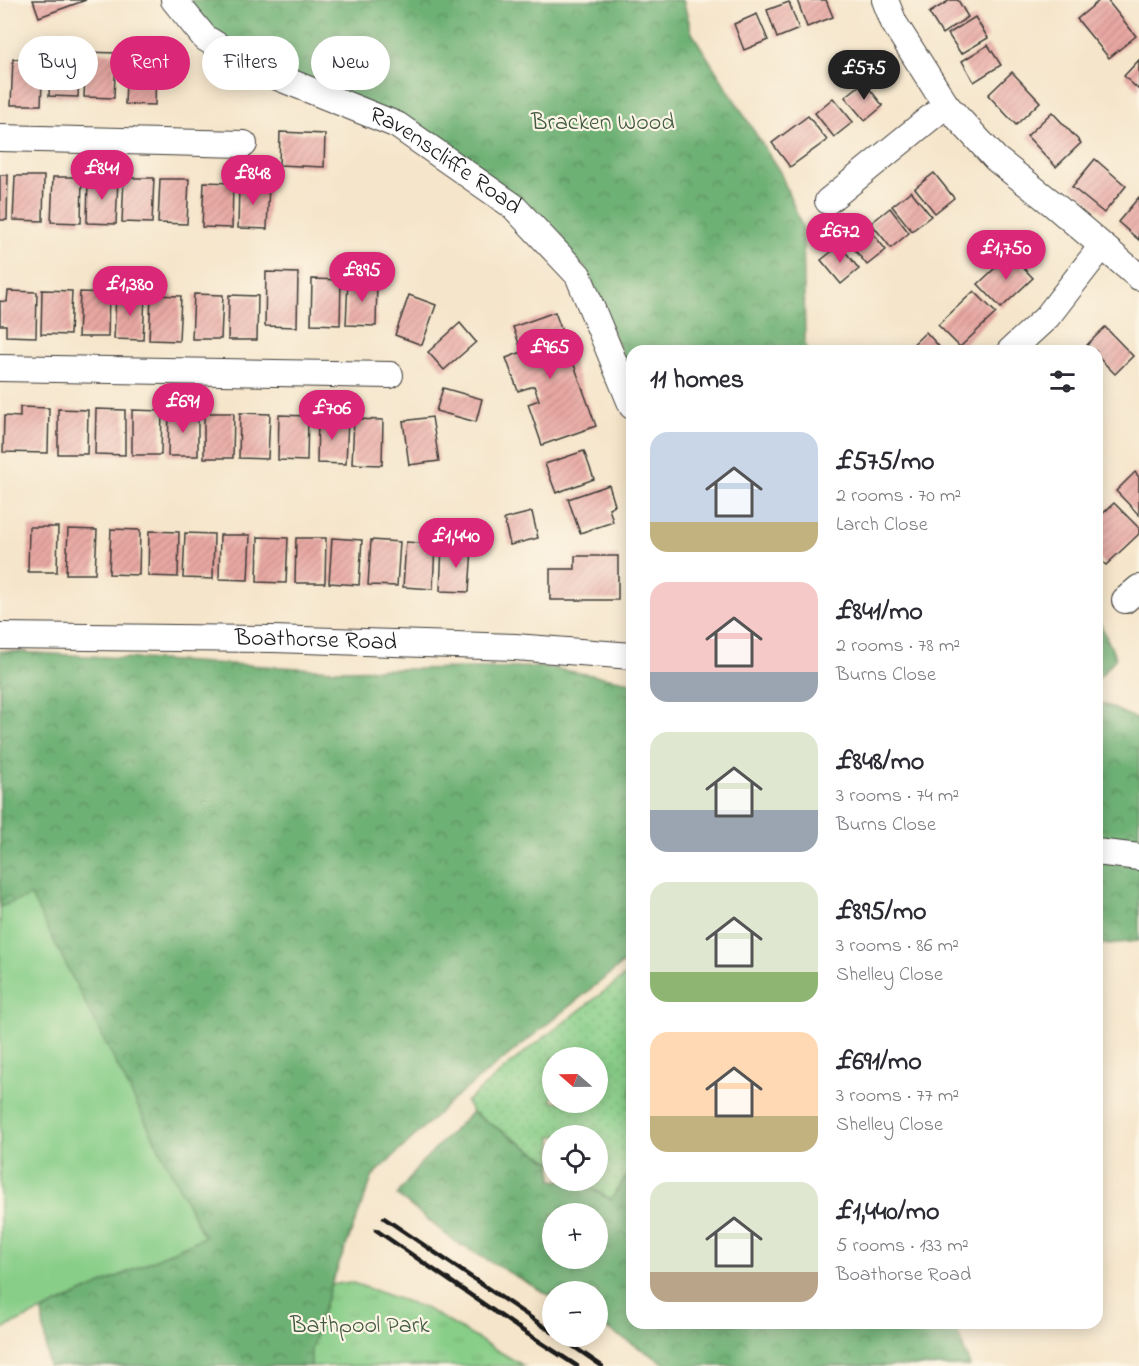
<!DOCTYPE html>
<html lang="en">
<head>
<meta charset="utf-8">
<style>
  body { margin:0; font-family:"Indie Flower",sans-serif; background:#f7f7f7; color:#2b2b33; height:100vh; display:flex; flex-direction:column; font-size:22px; white-space:nowrap }
  * { box-sizing:border-box; margin:0 }
  p { font-size:20px; color:#7c7c81 }
  .icon { flex:none; width:33px; height:33px; fill:none; stroke:currentColor; stroke-width:2; stroke-linecap:round; stroke-linejoin:round }
  .map { position:relative; flex:1; overflow:hidden }
  .drawer { position:absolute; left:626px; top:345px; width:477px; height:984px; display:flex; flex-direction:column; background:#fff; border-radius:18px; box-shadow:0 3px 15px #0003 }
  .drawer>* { flex:none }
  .guide { position:absolute; left:18px; top:36px; width:518px; height:54px; display:flex; gap:12px }
  .needle { width:39px; rotate:290deg }
  .controls { position:absolute; left:542px; top:1047px; display:grid; gap:12px }
  .controls a { display:grid; place-items:center; width:66px; height:66px; border-radius:50%; background:#fff; box-shadow:0 3px 15px #0003; font-size:30px }
  .price { position:absolute; translate:-50% -51px; padding:0 14px; border-radius:21px; background:#db2777; color:#fff; font-size:20px; line-height:39px; filter:drop-shadow(0 2px 3px #0008) }
  .price::after { content:''; position:absolute; left:50%; top:36px; width:18px; height:14px; margin-left:-9px; background:inherit; clip-path:polygon(0 0,100% 0,50% 100%) }
  .price.active { background:#222; color:#fff }
  ul { padding:0; list-style:none }
  li { display:flex; align-items:center; gap:18px; height:150px; padding:0 24px }
  li span { display:grid; place-items:center; flex:none; width:168px; height:120px; border-radius:18px; color:#555 }
  li>.icon { margin-inline-start:auto }
  span .icon { width:72px; height:72px; fill:#fffc; stroke-width:1 }
  li b { font-size:26px }
  h2 { display:flex; justify-content:space-between; align-items:center; height:72px; padding:0 24px; font-size:26px }
  .tag { padding:0 21px; border-radius:27px; background:#fff; box-shadow:0 3px 15px #0003; font-size:21px; line-height:54px }
  .tag.active { background:#db2777; color:#fff }
  .map>svg:first-child { display:block }
</style>
</head>
<body>
<div class="map">
<svg width="1139" height="1366" viewBox="0 0 1139 1366">
  <defs>
    <pattern id="grass-dots" width="8" height="8" patternUnits="userSpaceOnUse" patternTransform="scale(1.5)"><rect width="8" height="8" fill="#88ce88"/><path d="M2 2h.1M6 6h.1" fill="none" stroke="#75b075" stroke-width="1.8" stroke-linecap="round"/></pattern>
    <pattern id="forest-crowns" width="20" height="18" patternUnits="userSpaceOnUse" patternTransform="scale(1.5)"><rect width="20" height="18" fill="#6eb174"/><path d="M2 6a3 3 0 1 1 6 0M12 15a3 3 0 1 1 6 0" fill="none" stroke="#5a8f5e"/></pattern>
    <pattern id="park-tufts" width="24" height="20" patternUnits="userSpaceOnUse" patternTransform="scale(1.5)"><rect width="24" height="20" fill="#88ce88"/><path d="M3 7l-1-3M5 7V3M7 7l1-3M15 17l-1-3M17 17v-4M19 17l1-3" fill="none" stroke="#75b075"/></pattern>
    <pattern id="building-hatch" width="6" height="6" patternUnits="userSpaceOnUse" patternTransform="scale(1.5)"><rect width="6" height="6" fill="#e8a7a2"/><path d="M-1 1l2-2M0 6l6-6M5 7l2-2" fill="none" stroke="#c68f8b"/></pattern>
  </defs>
  <rect width="100%" height="100%" fill="#fcf5e5"/>
  <filter id="ink" filterUnits="userSpaceOnUse"><feTurbulence type="fractalNoise" baseFrequency=".0167" numOctaves="2"/><feDisplacementMap in="SourceGraphic" scale="12" xChannelSelector="R" yChannelSelector="G"/><feConvolveMatrix kernelMatrix="1 2 1 2 8 2 1 2 1" color-interpolation-filters="sRGB"/></filter>
  <filter id="wash" filterUnits="userSpaceOnUse"><feTurbulence type="fractalNoise" baseFrequency=".008" numOctaves="4" result="noise"/><feDisplacementMap in="SourceGraphic" scale="24" xChannelSelector="R" yChannelSelector="G"/><feGaussianBlur stdDeviation="1.35" result="paint"/><feColorMatrix in="noise" values="0 0 0 0 0 0 0 0 0 0 0 0 0 0 0 0 0 1.4 0 .05"/><feComposite in="paint" operator="in"/></filter>
  <g filter="url(#wash)">
    <rect width="100%" height="100%" fill="#f5e5ca"/>
    <path fill="url(#grass-dots)" stroke="#527552" stroke-width="1.5" fill-rule="evenodd" d="M 631,971 L 631,1168 L 611,1200 L 580,1181 L 597,1180 L 597,1136 L 552,1136 L 552,1163 L 472,1112 L 466,1102 L 516,1059 ZM 552,1058 L 597,1058 L 597,1102 L 552,1102 Z"/>
    <g fill="url(#forest-crowns)" stroke="#456648" stroke-width="1.5" fill-rule="evenodd">
      <path d="M 185,0 L 683,0 L 692,33 L 780,172 L 803,229 L 805,344 L 808,351 L 632,351 L 631,375 L 586,268 L 397,125 L 255,68 L 208,29 Z"/>
      <path d="M 1097,617 L 1116,658 L 1097,680 Z"/>
      <path d="M 0,651 L 335,670 L 545,667 L 631,682 L 631,957 L 450,1102 L 373,1176 L 331,1285 L 311,1350 L 311,1366 L 48,1366 L 42,1311 L 204,1237 L 31,897 L 0,907 Z"/>
      <path d="M 1097,701 L 1139,720 L 1139,845 L 1097,840 Z"/>
      <path d="M 1096,862 L 1139,865 L 1139,941 L 1097,945 Z"/>
      <path d="M 472,1112 L 552,1163 L 552,1180 L 580,1181 L 611,1200 L 631,1168 L 632,1323 L 954,1323 L 970,1366 L 668,1366 L 658,1359 L 597,1323 L 597,1292 L 552,1292 L 552,1297 L 454,1241 L 397,1195 L 421,1163 ZM 552,1214 L 597,1214 L 597,1258 L 552,1258 Z"/>
    </g>
    <path fill="url(#park-tufts)" stroke="#527552" stroke-width="1.5" d="M 350,1282 L 425,1308 L 524,1366 L 311,1366 L 311,1350 L 331,1285 Z"/>
    <path fill="#88ce88" stroke="#527552" stroke-width="1.5" d="M 31,896 L 204,1237 L 0,1330 L 0,907 Z"/>
    <g id="blocks">
      <g fill="url(#building-hatch)">
        <path d="M 33,0 L 86,0 L 39,17 Z"/>
        <path d="M 797,0 L 826,0 L 833,17 L 807,27 Z"/>
        <path d="M 950,0 L 958,0 L 968,17 L 942,34 L 929,13 Z"/>
        <path d="M 1100,0 L 1107,0 L 1136,36 L 1109,58 L 1077,19 Z"/>
        <path d="M 789,2 L 799,29 L 777,38 L 767,10 Z"/>
        <path d="M 757,14 L 768,40 L 744,50 L 734,24 Z"/>
        <path d="M 975,17 L 988,38 L 961,54 L 948,34 Z"/>
        <path d="M 988,45 L 1001,65 L 974,82 L 962,61 Z"/>
        <path d="M 51,51 L 80,52 L 78,97 L 49,96 Z"/>
        <path d="M 86,52 L 116,53 L 114,98 L 84,97 Z"/>
        <path d="M 13,59 L 43,61 L 41,105 L 11,105 Z"/>
        <path d="M 127,59 L 156,60 L 155,105 L 125,104 Z"/>
        <path d="M 1139,60 L 1139,90 L 1124,76 Z"/>
        <path d="M 1012,72 L 1040,102 L 1016,125 L 988,95 Z"/>
        <path d="M 864,82 L 883,106 L 865,121 L 845,97 Z"/>
        <path d="M 833,98 L 853,122 L 834,137 L 815,113 Z"/>
        <path d="M 1052,112 L 1081,143 L 1056,167 L 1027,136 Z"/>
        <path d="M 808,116 L 827,140 L 790,167 L 772,143 Z"/>
        <path d="M 280,132 L 325,134 L 324,167 L 279,165 Z"/>
        <path d="M 1095,159 L 1126,186 L 1104,213 L 1072,187 Z"/>
        <path d="M 934,173 L 954,198 L 935,213 L 915,188 Z"/>
        <path d="M 0,175 L 8,175 L 7,220 L 0,220 Z"/>
        <path d="M 15,176 L 44,176 L 43,221 L 13,220 Z"/>
        <path d="M 53,177 L 82,177 L 81,223 L 51,222 Z"/>
        <path d="M 88,178 L 118,179 L 116,224 L 87,223 Z"/>
        <path d="M 124,178 L 154,178 L 152,223 L 122,222 Z"/>
        <path d="M 160,179 L 189,179 L 187,224 L 158,223 Z"/>
        <path d="M 204,182 L 233,183 L 232,228 L 202,227 Z"/>
        <path d="M 239,183 L 269,184 L 267,229 L 238,228 Z"/>
        <path d="M 911,191 L 931,216 L 912,231 L 892,206 Z"/>
        <path d="M 1139,197 L 1139,240 L 1118,222 Z"/>
        <path d="M 890,208 L 909,233 L 891,248 L 871,223 Z"/>
        <path d="M 866,225 L 886,250 L 867,265 L 847,240 Z"/>
        <path d="M 840,245 L 859,269 L 841,284 L 821,260 Z"/>
        <path d="M 1010,254 L 1033,278 L 1001,308 L 978,284 Z"/>
        <path d="M 266,272 L 298,273 L 297,327 L 265,326 Z"/>
        <path d="M 312,279 L 341,280 L 340,325 L 311,324 Z"/>
        <path d="M 348,280 L 377,281 L 376,326 L 346,325 Z"/>
        <path d="M 42,290 L 72,291 L 70,335 L 41,334 Z"/>
        <path d="M 8,291 L 37,292 L 36,337 L 6,336 L 6,325 L 0,325 L 0,301 L 7,302 Z"/>
        <path d="M 974,291 L 996,313 L 960,347 L 938,325 Z"/>
        <path d="M 80,292 L 109,293 L 108,337 L 78,337 Z"/>
        <path d="M 116,294 L 145,295 L 143,340 L 114,339 Z"/>
        <path d="M 194,294 L 223,295 L 221,339 L 192,339 Z"/>
        <path d="M 151,295 L 181,296 L 179,341 L 149,340 Z"/>
        <path d="M 229,295 L 258,296 L 257,340 L 228,340 Z"/>
        <path d="M 409,295 L 436,305 L 422,345 L 395,335 Z"/>
        <path d="M 555,312 L 596,426 L 542,445 L 528,404 L 539,400 L 534,386 L 518,391 L 506,358 L 522,352 L 513,327 Z"/>
        <path d="M 460,323 L 476,342 L 444,370 L 428,352 Z"/>
        <path d="M 1105,327 L 1133,356 L 1115,374 L 1096,355 L 1096,351 L 1093,351 L 1087,345 Z"/>
        <path d="M 926,332 L 943,351 L 906,351 Z"/>
        <path d="M 443,388 L 482,399 L 476,422 L 436,411 Z"/>
        <path d="M 20,407 L 49,408 L 48,453 L 3,452 L 4,416 L 20,417 Z"/>
        <path d="M 58,409 L 88,410 L 87,454 L 58,454 Z"/>
        <path d="M 96,409 L 125,410 L 125,455 L 95,454 Z"/>
        <path d="M 132,410 L 162,411 L 161,455 L 132,455 Z"/>
        <path d="M 169,411 L 198,412 L 198,456 L 168,456 Z"/>
        <path d="M 204,413 L 234,413 L 233,458 L 204,458 Z"/>
        <path d="M 240,413 L 270,414 L 268,459 L 239,458 Z"/>
        <path d="M 279,415 L 308,416 L 307,461 L 278,460 Z"/>
        <path d="M 432,417 L 439,461 L 409,465 L 403,421 Z"/>
        <path d="M 318,418 L 348,419 L 346,464 L 317,463 Z"/>
        <path d="M 354,419 L 383,420 L 382,465 L 352,464 Z"/>
        <path d="M 584,451 L 594,479 L 556,493 L 545,464 Z"/>
        <path d="M 1135,472 L 1139,477 L 1139,515 L 1116,491 Z"/>
        <path d="M 609,485 L 615,505 L 609,508 L 613,522 L 580,533 L 568,499 Z"/>
        <path d="M 1114,503 L 1139,528 L 1139,534 L 1106,565 L 1096,556 L 1096,520 Z"/>
        <path d="M 532,512 L 538,538 L 510,545 L 504,519 Z"/>
        <path d="M 29,527 L 58,527 L 57,572 L 28,572 Z"/>
        <path d="M 68,529 L 97,530 L 95,574 L 66,574 Z"/>
        <path d="M 111,529 L 140,530 L 139,575 L 109,574 Z"/>
        <path d="M 149,531 L 179,532 L 178,577 L 148,576 Z"/>
        <path d="M 185,533 L 214,534 L 213,579 L 183,578 Z"/>
        <path d="M 220,535 L 250,535 L 248,580 L 219,579 Z"/>
        <path d="M 258,537 L 288,538 L 286,583 L 257,582 Z"/>
        <path d="M 296,538 L 326,538 L 325,583 L 295,583 Z"/>
        <path d="M 332,538 L 362,540 L 359,585 L 329,583 Z"/>
        <path d="M 371,540 L 400,542 L 397,586 L 368,585 Z"/>
        <path d="M 406,542 L 435,544 L 433,589 L 403,587 Z"/>
        <path d="M 442,546 L 472,548 L 469,592 L 440,591 Z"/>
        <path d="M 575,556 L 618,556 L 618,600 L 550,600 L 550,569 L 575,569 Z"/>
      </g>
    </g>
  </g>
  <g filter="url(#ink)">
    <use href="#blocks" fill-opacity="0" stroke="#3d3a36" stroke-width="1.5"/>
    <g fill="none" stroke-linecap="round" stroke-linejoin="round">
      <g stroke="#3d3a36" stroke-width="28">
        <g id="minor">
          <path id="s1" d="M 174,0 L 205,38 L 255,68 L 397,125 L 513,206 L 578,275 L 632,406"/>
          <path d="M 885,0 L 894,23 L 946,105 L 996,159 L 1053,204 L 1139,277"/>
          <path d="M 0,138 L 244,144"/>
          <path d="M 828,201 L 946,105"/>
          <path d="M 1010,351 L 1047,317 L 1102,246"/>
          <path d="M 0,368 L 390,375"/>
          <path d="M 1125,600 L 1139,588"/>
          <path id="s2" d="M 0,636 L 273,639 L 515,647 L 632,656"/>
          <path d="M 1096,852 L 1139,857"/>
        </g>
      </g>
      <use href="#minor" stroke="#fff" stroke-width="26"/>
      <g stroke="#1c1c1c" stroke-width="4.5">
        <path d="M 384,1218 L 552,1332"/>
        <path d="M 376,1230 L 517,1327 L 577,1366"/>
        <path d="M 558,1336 L 602,1366"/>
      </g>
    </g>
  </g>
  <g text-anchor="middle" dominant-baseline="central" stroke-width="4.5" stroke-linejoin="round" paint-order="stroke">
    <g font-size="24" fill="#425a42" stroke="#fcf5e5">
      <text x="603" y="123">Bracken Wood</text>
      <text x="360" y="1326">Bathpool Park</text>
    </g>
    <g font-size="24" fill="#1c1c1c" stroke="#fcf5e5">
      <text stroke="none"><textPath href="#s1" startOffset="320">Ravenscliffe Road</textPath></text>
      <text stroke="none"><textPath href="#s2" startOffset="316">Boathorse Road</textPath></text>
    </g>
  </g>
</svg>
<div class="controls">
<a><svg class="needle" viewBox="-14 -14 28 28"><path d="M0-13l5 13h-10z" fill="#e53935"/><path d="M0 13l5-13h-10z" fill="#7c7c81"/></svg></a>
<a><svg class="icon" aria-label="locate" viewBox="0 0 24 24"><circle cx="12" cy="12" r="6"/><path d="M12 2v4M12 18v4M2 12h4M18 12h4"/></svg></a>
<a>+</a>
<a>−</a>
</div>
<b class="price active" style="left:864px;top:101px">£575</b>
<b class="price" style="left:102px;top:201px">£841</b>
<b class="price" style="left:253px;top:206px">£848</b>
<b class="price" style="left:840px;top:264px">£672</b>
<b class="price" style="left:1006px;top:281px">£1,750</b>
<b class="price" style="left:362px;top:303px">£895</b>
<b class="price" style="left:130px;top:317px">£1,380</b>
<b class="price" style="left:550px;top:380px">£965</b>
<b class="price" style="left:183px;top:434px">£691</b>
<b class="price" style="left:332px;top:441px">£706</b>
<b class="price" style="left:456px;top:569px">£1,440</b>
<div class="guide">
<a class="tag">Buy</a>
<a class="tag active">Rent</a>
<a class="tag">Filters</a>
<a class="tag">New</a>
</div>
<section class="drawer">
<h2>11 homes<svg class="icon" aria-label="filters" viewBox="0 0 24 24"><path d="M4 7h16M4 17h16"/><circle cx="9" cy="7" r="2"/><circle cx="15" cy="17" r="2"/></svg></h2>
<ul>
<li><span style="background:linear-gradient(#c9d6e8 75%,#c2b280 0)"><svg class="icon" aria-label="home" viewBox="0 0 24 24"><path d="M3 11l9-7 9 7M6 9v11h12V9"/></svg></span><div><b>£575/mo</b><p>2 rooms · 70 m²</p><p>Larch Close</p></div></li>
<li><span style="background:linear-gradient(#f6c9c9 75%,#9aa5b1 0)"><svg class="icon" aria-label="home" viewBox="0 0 24 24"><path d="M3 11l9-7 9 7M6 9v11h12V9"/></svg></span><div><b>£841/mo</b><p>2 rooms · 78 m²</p><p>Burns Close</p></div></li>
<li><span style="background:linear-gradient(#dfe7d0 65%,#9aa5b1 0)"><svg class="icon" aria-label="home" viewBox="0 0 24 24"><path d="M3 11l9-7 9 7M6 9v11h12V9"/></svg></span><div><b>£848/mo</b><p>3 rooms · 74 m²</p><p>Burns Close</p></div></li>
<li><span style="background:linear-gradient(#dfe7d0 75%,#8fb573 0)"><svg class="icon" aria-label="home" viewBox="0 0 24 24"><path d="M3 11l9-7 9 7M6 9v11h12V9"/></svg></span><div><b>£895/mo</b><p>3 rooms · 86 m²</p><p>Shelley Close</p></div></li>
<li><span style="background:linear-gradient(#ffd9b3 70%,#c2b280 0)"><svg class="icon" aria-label="home" viewBox="0 0 24 24"><path d="M3 11l9-7 9 7M6 9v11h12V9"/></svg></span><div><b>£691/mo</b><p>3 rooms · 77 m²</p><p>Shelley Close</p></div></li>
<li><span style="background:linear-gradient(#dfe7d0 75%,#b9a48a 0)"><svg class="icon" aria-label="home" viewBox="0 0 24 24"><path d="M3 11l9-7 9 7M6 9v11h12V9"/></svg></span><div><b>£1,440/mo</b><p>5 rooms · 133 m²</p><p>Boathorse Road</p></div></li>
</ul>
</section>
</div>
</body>
</html>
